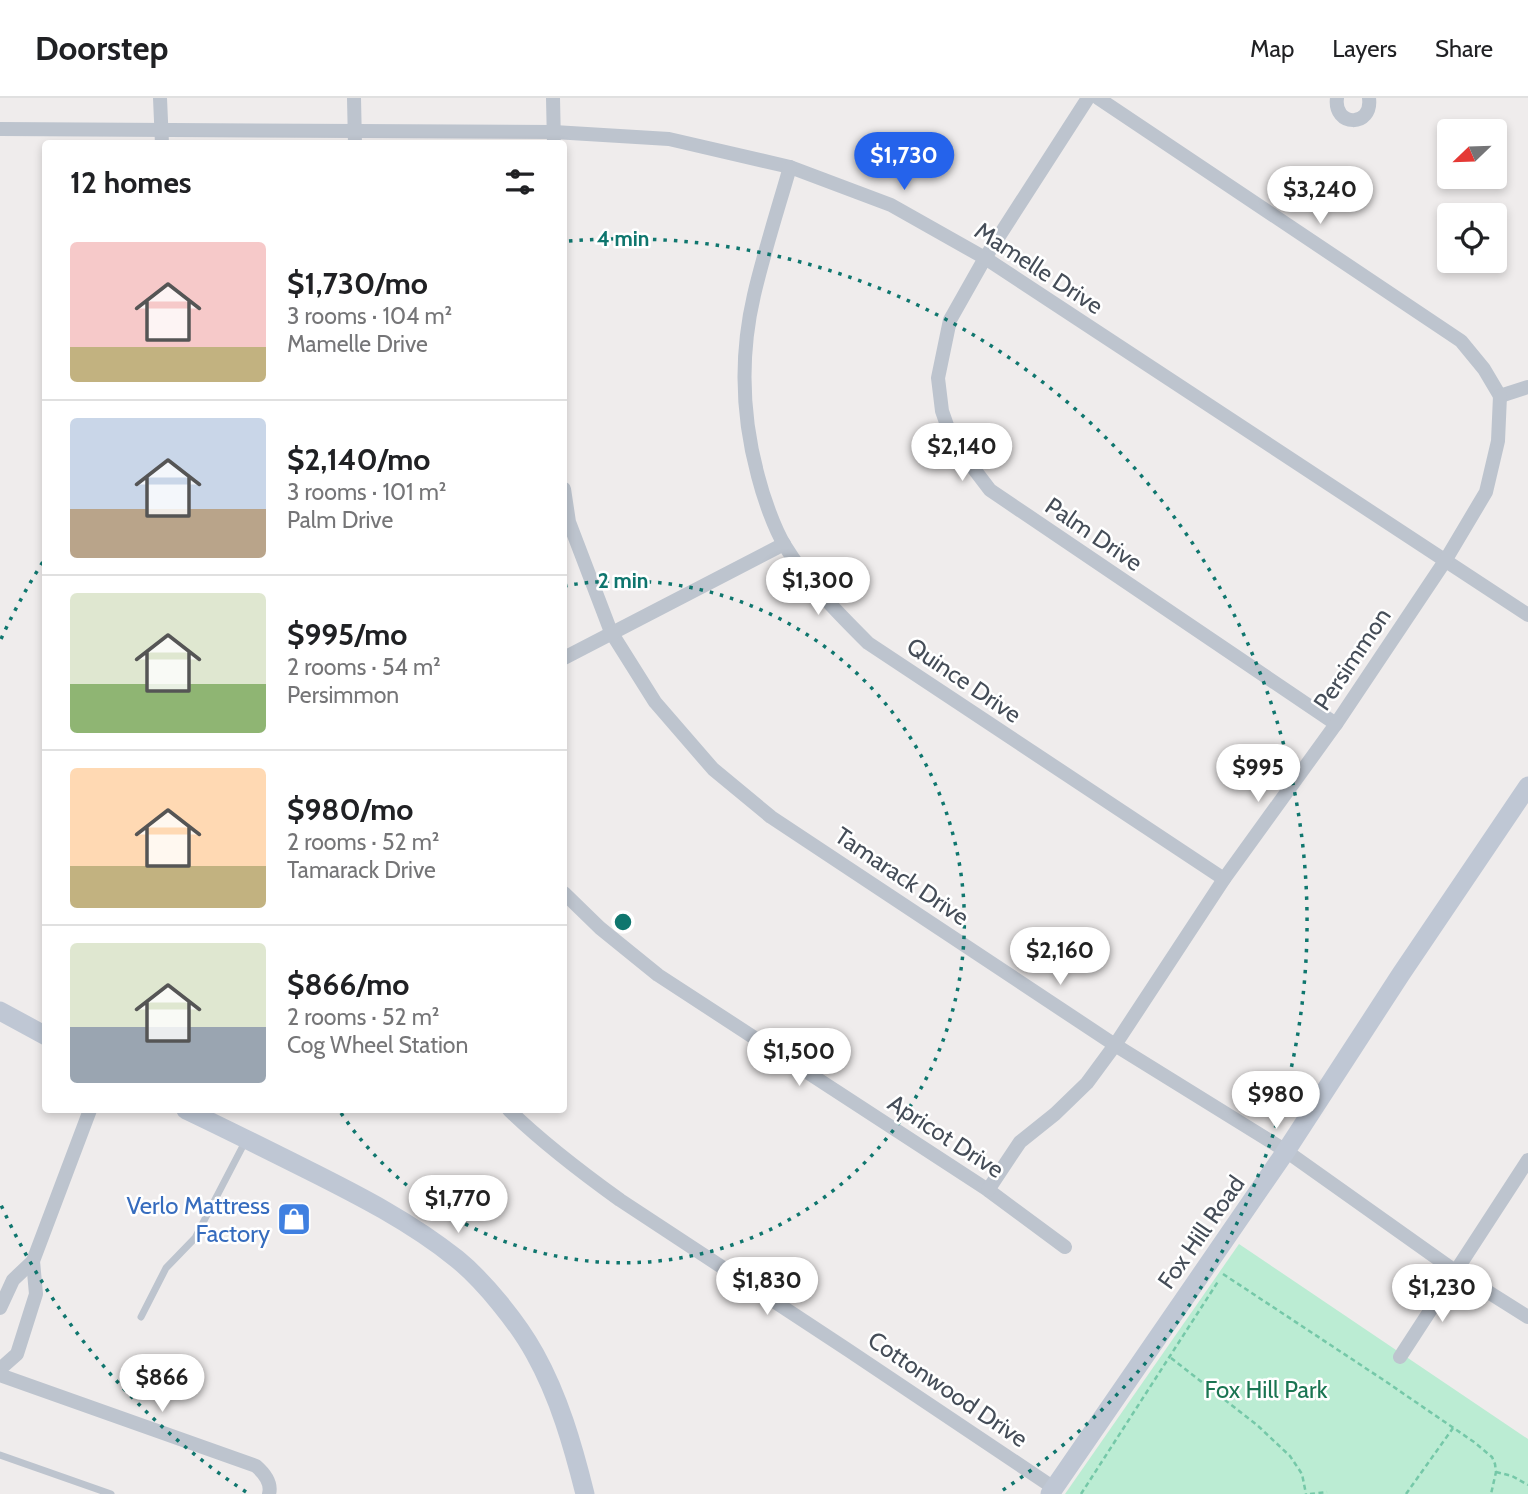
<!DOCTYPE html>
<html lang="en">
<head>
<meta charset="utf-8">
<style>
  body { margin:0; font-family:Cabin,sans-serif; background:#f2f2f2; color:#202124; height:100vh; display:flex; flex-direction:column; font-size:26px; white-space:nowrap }
  * { box-sizing:border-box; margin:0 }
  p { font-size:23px; color:#757577 }
  .icon { flex:none; width:38px; height:38px; fill:none; stroke:currentColor; stroke-width:2; stroke-linecap:round; stroke-linejoin:round }
  .map { position:relative; flex:1; overflow:hidden }
  .drawer { position:absolute; left:42px; top:42px; width:525px; height:973px; display:flex; flex-direction:column; background:#fff; border-radius:7px; box-shadow:0 4px 10px #0003 }
  .drawer>* { flex:none }
  .needle { width:46px; rotate:247deg }
  .tools { position:absolute; left:1437px; top:21px; display:grid; gap:14px }
  .tools a { display:grid; place-items:center; width:70px; height:70px; border-radius:7px; background:#fff; box-shadow:0 4px 10px #0003; font-size:35px }
  .price { position:absolute; translate:-50% -60px; padding:0 16px; border-radius:24px; background:#fff; color:#222; font-size:23px; line-height:46px; filter:drop-shadow(0 2px 4px #0008) }
  .price::after { content:''; position:absolute; left:50%; top:42px; width:21px; height:16px; margin-left:-10px; background:inherit; clip-path:polygon(0 0,100% 0,50% 100%) }
  .price.on { background:#2563eb; color:#fff }
  ul { padding:0; list-style:none }
  li { display:flex; align-items:center; gap:21px; height:175px; padding:0 28px }
  li+li { border-top:2px solid #e0e0e0 }
  li span { display:grid; place-items:center; flex:none; width:196px; height:140px; border-radius:7px; color:#555 }
  li>.icon { margin-inline-start:auto }
  span .icon { width:84px; height:84px; fill:#fffc; stroke-width:1 }
  li b { font-size:30px }
  h2 { display:flex; justify-content:space-between; align-items:center; height:84px; padding:0 28px; font-size:30px }
  header { display:flex; align-items:center; gap:42px; box-sizing:border-box; height:98px; padding:0 35px; background:#fff; border-bottom:2px solid #e0e0e0 }
  header strong { font-size:33px }
  nav { display:flex; gap:38px; margin-inline-start:auto; font-size:24px }
  .map>svg:first-child { display:block }
</style>
</head>
<body>
<header>
<strong>Doorstep</strong>
<nav><a>Map</a><a>Layers</a><a>Share</a></nav>
</header>
<div class="map">
<svg width="1528" height="1396" viewBox="0 0 1528 1396">
  <rect width="100%" height="100%" fill="#efecec"/>
  <path fill="#bbecd3" d="M 1239,1146 L 1528,1341 L 1528,1396 L 1065,1396 Z"/>
  <g fill="none" stroke-linecap="round" stroke-linejoin="round">
    <g stroke="#75c8a8" stroke-width="2.5" stroke-dasharray="5 3.5" stroke-linecap="butt">
      <path d="M 1223,1176 L 1385,1283 L 1474,1344 L 1492,1359 L 1495,1366 L 1496,1374 L 1491,1396"/>
      <path d="M 1171,1260 L 1257,1327 L 1290,1358 L 1302,1376 L 1306,1396"/>
      <path d="M 1496,1374 L 1512,1378 L 1528,1387"/>
      <path d="M 1081,1396 L 1219,1182"/>
      <path d="M 1310,1396 L 1327,1394"/>
      <path d="M 1406,1396 L 1453,1330"/>
    </g>
    <g stroke="#bdc4ce" stroke-width="7">
      <path d="M 141,1219 L 166,1170 L 195,1140 L 246,1042"/>
      <path d="M 0,1357 L 111,1396"/>
    </g>
    <g stroke="#bdc4ce" stroke-width="14">
      <path d="M 160,0 L 162,46"/>
      <path d="M 354,0 L 355,46"/>
      <path d="M 553,0 L 554,46"/>
      <path d="M 1088,0 L 985,160 L 950,222 L 938,280 L 942,313 L 949,333 L 961,354 L 990,392 L 1336,626"/>
      <path d="M 1098,0 L 1461,243 L 1484,271 L 1500,298"/>
      <path d="M 1337,0 C 1333,29 1373,30 1369,0"/>
      <path d="M 0,31 L 554,34 L 669,41 L 790,69 L 891,107 L 985,160 L 1528,517"/>
      <path d="M 790,69 C 778,111 764,154 754,197 C 740,257 742,319 758,378 C 763,398 774,430 785,448 C 807,484 838,515 868,545 L 1224,781"/>
      <path d="M 1500,298 L 1528,289"/>
      <path d="M 564,391 L 569,424 L 611,534 L 655,604 L 713,671 L 771,719 L 1115,947 L 1286,1053 L 1455,1173 L 1528,1219"/>
      <path d="M 564,560 L 784,446"/>
      <path d="M 564,795 L 600,830 L 658,877 L 988,1092 L 1065,1149"/>
      <path d="M 509,1012 C 543,1045 581,1074 620,1102 L 848,1252 L 1054,1390"/>
      <path d="M 988,1092 L 1020,1044 L 1055,1016 L 1087,985 L 1115,947 L 1224,781 L 1336,626 L 1445,463 L 1486,394 L 1498,343 L 1500,298"/>
      <path d="M 0,1210 L 13,1182 L 33,1163"/>
      <path d="M 1400,1259 L 1528,1062"/>
      <path d="M 0,1271 L 17,1256 L 36,1196 L 33,1163 L 90,1012"/>
      <path d="M 0,1277 L 256,1368 C 264,1375 272,1385 269,1396"/>
    </g>
    <g stroke="#bfc7d4" stroke-width="19">
      <path d="M 0,913 L 46,938"/>
      <path d="M 186,1012 C 226,1031 266,1051 306,1071 C 358,1097 411,1124 457,1161 C 484,1183 518,1225 535,1256 C 559,1299 573,1348 585,1396"/>
      <path d="M 1050,1396 L 1286,1053 L 1401,876 L 1528,688"/>
    </g>
  </g>
  <g fill="none" stroke="#0f766e" stroke-width="3.5" stroke-dasharray="3.5 7">
    <path d="M564 488A341 341 0 1 1 339 1012"/>
    <path d="M246 1394A683 683 0 0 1 1 1107M1 541A683 683 0 0 1 44 462M569 143A683 683 0 0 1 1000 1394"/>
  </g>
  <defs>
    <g id="shop-square" transform="scale(1.75)"><rect x="-9" y="-9" width="18" height="18" rx="4" fill="#3f7fe0" stroke="#fff"/><path d="M-5-2.5h2.3a2.7 3.5 0 0 1 5.4 0H5L5.5 6h-11ZM-1.5-2.5h3a1.5 2.3 0 0 0-3 0Z" fill="#fff"/></g>
  </defs>
  <g fill-rule="evenodd">
    <use href="#shop-square" x="294" y="1121"/>
  </g>
  <g text-anchor="middle" dominant-baseline="central" stroke-width="5" stroke-linejoin="round" paint-order="stroke">
    <g font-size="24" fill="#454d58" stroke="#fff">
      <text transform="translate(1039 170) rotate(33)">Mamelle Drive</text>
      <text transform="translate(1094 436) rotate(34)">Palm Drive</text>
      <text transform="translate(1352 561) rotate(-56)">Persimmon</text>
      <text transform="translate(964 582) rotate(34)">Quince Drive</text>
      <text transform="translate(902 778) rotate(34)">Tamarack Drive</text>
      <text transform="translate(946 1038) rotate(33)">Apricot Drive</text>
      <text transform="translate(1201 1134) rotate(-55)">Fox Hill Road</text>
      <text transform="translate(948 1291) rotate(34)">Cottonwood Drive</text>
    </g>
    <g font-size="24" fill="#366cbe" stroke="#fff" text-anchor="end">
      <text x="270" y="1107">Verlo Mattress<tspan x="270" dy="28">Factory</tspan></text>
    </g>
    <g font-size="24" fill="#1a7552" stroke="#fff">
      <text x="1266" y="1291">Fox Hill Park</text>
    </g>
  </g>
  <circle cx="623" cy="824" r="10" fill="#0f766e" stroke="#fff" stroke-width="3.5"/>
  <g font-size="21" text-anchor="middle" font-weight="bold" fill="#0f766e" stroke="#fff" stroke-width="5" stroke-linejoin="round" paint-order="stroke">
    <text x="623" y="148">4 min</text>
    <text x="623" y="490">2 min</text>
  </g>
</svg>
<div class="tools">
<a><svg class="needle" viewBox="-14 -14 28 28"><path d="M0-13l5 13h-10z" fill="#e53935"/><path d="M0 13l5-13h-10z" fill="#757577"/></svg></a>
<a><svg class="icon" aria-label="locate" viewBox="0 0 24 24"><circle cx="12" cy="12" r="6"/><path d="M12 2v4M12 18v4M2 12h4M18 12h4"/></svg></a>
</div>
<b class="price on" style="left:904px;top:94px">$1,730</b>
<b class="price" style="left:1320px;top:128px">$3,240</b>
<b class="price" style="left:962px;top:385px">$2,140</b>
<b class="price" style="left:818px;top:519px">$1,300</b>
<b class="price" style="left:1258px;top:706px">$995</b>
<b class="price" style="left:1060px;top:889px">$2,160</b>
<b class="price" style="left:799px;top:990px">$1,500</b>
<b class="price" style="left:1276px;top:1033px">$980</b>
<b class="price" style="left:458px;top:1137px">$1,770</b>
<b class="price" style="left:767px;top:1219px">$1,830</b>
<b class="price" style="left:1442px;top:1226px">$1,230</b>
<b class="price" style="left:162px;top:1316px">$866</b>
<section class="drawer">
<h2>12 homes<svg class="icon" aria-label="filters" viewBox="0 0 24 24"><path d="M4 7h16M4 17h16"/><circle cx="9" cy="7" r="2"/><circle cx="15" cy="17" r="2"/></svg></h2>
<ul>
<li><span style="background:linear-gradient(#f6c9c9 75%,#c2b280 0)"><svg class="icon" aria-label="home" viewBox="0 0 24 24"><path d="M3 11l9-7 9 7M6 9v11h12V9"/></svg></span><div><b>$1,730/mo</b><p>3 rooms · 104 m²</p><p>Mamelle Drive</p></div></li>
<li><span style="background:linear-gradient(#c9d6e8 65%,#b9a48a 0)"><svg class="icon" aria-label="home" viewBox="0 0 24 24"><path d="M3 11l9-7 9 7M6 9v11h12V9"/></svg></span><div><b>$2,140/mo</b><p>3 rooms · 101 m²</p><p>Palm Drive</p></div></li>
<li><span style="background:linear-gradient(#dfe7d0 65%,#8fb573 0)"><svg class="icon" aria-label="home" viewBox="0 0 24 24"><path d="M3 11l9-7 9 7M6 9v11h12V9"/></svg></span><div><b>$995/mo</b><p>2 rooms · 54 m²</p><p>Persimmon</p></div></li>
<li><span style="background:linear-gradient(#ffd9b3 70%,#c2b280 0)"><svg class="icon" aria-label="home" viewBox="0 0 24 24"><path d="M3 11l9-7 9 7M6 9v11h12V9"/></svg></span><div><b>$980/mo</b><p>2 rooms · 52 m²</p><p>Tamarack Drive</p></div></li>
<li><span style="background:linear-gradient(#dfe7d0 60%,#9aa5b1 0)"><svg class="icon" aria-label="home" viewBox="0 0 24 24"><path d="M3 11l9-7 9 7M6 9v11h12V9"/></svg></span><div><b>$866/mo</b><p>2 rooms · 52 m²</p><p>Cog Wheel Station</p></div></li>
</ul>
</section>
</div>
</body>
</html>
